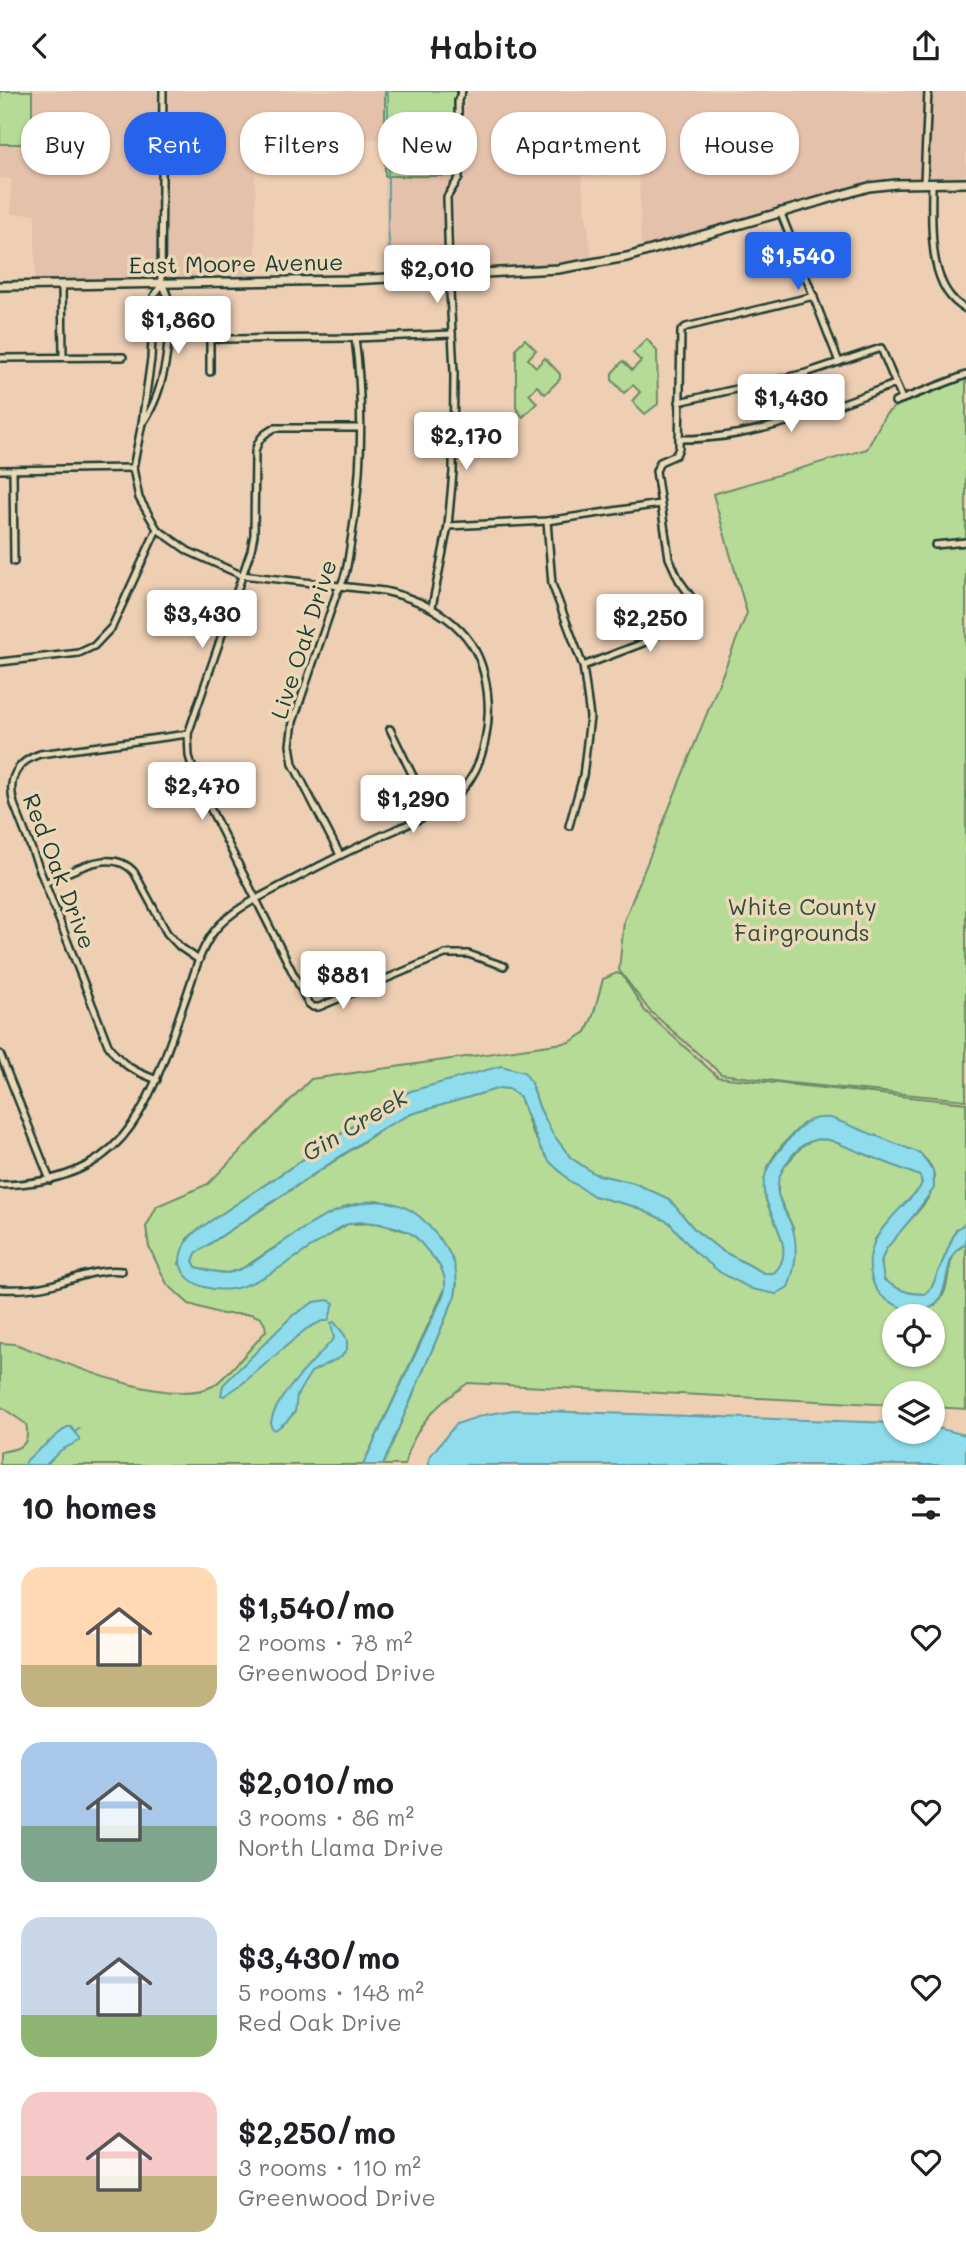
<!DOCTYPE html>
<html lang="en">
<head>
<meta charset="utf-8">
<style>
  body { margin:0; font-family:Mali,sans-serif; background:#f6f6f6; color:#202124; height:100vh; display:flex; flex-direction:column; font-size:26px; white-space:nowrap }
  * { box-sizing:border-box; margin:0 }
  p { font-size:23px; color:#757577 }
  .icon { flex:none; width:38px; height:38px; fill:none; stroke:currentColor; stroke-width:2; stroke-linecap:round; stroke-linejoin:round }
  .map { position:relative; height:1374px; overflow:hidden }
  .drawer { display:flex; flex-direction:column; background:#fff; flex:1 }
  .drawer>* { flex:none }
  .banner { position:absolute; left:21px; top:21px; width:924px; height:63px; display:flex; gap:14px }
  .fabs { position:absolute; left:882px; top:1213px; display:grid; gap:14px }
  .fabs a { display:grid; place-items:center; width:63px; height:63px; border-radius:50%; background:#fff; box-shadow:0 2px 5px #0004; font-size:35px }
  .price { position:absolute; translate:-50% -60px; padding:0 16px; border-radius:7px; background:#fff; color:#222; font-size:23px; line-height:46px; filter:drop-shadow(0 2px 4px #0008) }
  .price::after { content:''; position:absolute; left:50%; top:42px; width:21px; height:16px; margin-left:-10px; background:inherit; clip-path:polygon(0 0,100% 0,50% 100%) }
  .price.active { background:#2563eb; color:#fff }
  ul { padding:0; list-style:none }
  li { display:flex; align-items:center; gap:21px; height:175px; padding:0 21px }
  li span { display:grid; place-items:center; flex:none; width:196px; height:140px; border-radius:21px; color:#555 }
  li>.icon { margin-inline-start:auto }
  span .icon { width:84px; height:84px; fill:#fffc; stroke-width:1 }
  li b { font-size:30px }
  h2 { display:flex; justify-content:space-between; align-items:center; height:84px; padding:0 21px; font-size:30px }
  .pill { padding:0 24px; border-radius:28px; background:#fff; box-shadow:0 2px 5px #0004; font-size:24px; line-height:63px }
  .pill.active { background:#2563eb; color:#fff }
  header { display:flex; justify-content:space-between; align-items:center; height:91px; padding:0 21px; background:#fff; font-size:32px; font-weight:600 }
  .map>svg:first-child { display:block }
</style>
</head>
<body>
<header><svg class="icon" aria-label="back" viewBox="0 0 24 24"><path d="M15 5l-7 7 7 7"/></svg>Habito<svg class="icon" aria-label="share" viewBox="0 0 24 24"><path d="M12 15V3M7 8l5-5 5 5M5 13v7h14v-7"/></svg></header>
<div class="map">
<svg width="966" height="1374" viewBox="0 0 966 1374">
  <rect width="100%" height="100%" fill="#eecfb4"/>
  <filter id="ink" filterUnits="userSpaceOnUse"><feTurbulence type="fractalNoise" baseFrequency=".0143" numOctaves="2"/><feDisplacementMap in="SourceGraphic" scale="14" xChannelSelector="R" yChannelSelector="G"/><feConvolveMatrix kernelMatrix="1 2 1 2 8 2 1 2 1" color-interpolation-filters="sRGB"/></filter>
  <g filter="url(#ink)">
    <g fill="#e4c1ab">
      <path d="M 0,0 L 158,0 L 156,189 L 35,190 L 35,123 L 11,123 L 11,88 L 0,87 Z"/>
      <path d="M 169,0 L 385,0 L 385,48 L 255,49 L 256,186 L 166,188 Z"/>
      <path d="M 468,0 L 966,0 L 966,87 L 874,91 L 641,158 L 639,82 L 581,84 L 592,168 L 536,176 L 455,179 L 453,107 L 463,88 L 465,11 Z"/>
      <path d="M 385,85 L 454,85 L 444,106 L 445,182 L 386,185 Z"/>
    </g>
    <g fill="#b6db97" stroke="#6a8c66" stroke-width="2" fill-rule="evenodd">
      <rect x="0" y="0" width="32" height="53"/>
      <path d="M 385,0 L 458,0 L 456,8 L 454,85 L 385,85 Z"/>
      <path d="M 525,248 L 536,259 L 528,268 L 536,276 L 545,267 L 560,283 L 560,288 L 545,303 L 537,295 L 529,303 L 537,312 L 523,326 L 516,317 L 516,257 Z"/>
      <path d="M 647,248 L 657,260 L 658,313 L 645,323 L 632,310 L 640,301 L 633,294 L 624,302 L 612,289 L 612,282 L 623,270 L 632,279 L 641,270 L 633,262 Z"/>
      <path d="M 966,288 L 966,1009 L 790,992 L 721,983 L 649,919 L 619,879 L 624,830 L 747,522 L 713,403 L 867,358 L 885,324 L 894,316 Z"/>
      <path d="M 617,882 L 622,884 L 645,920 L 718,986 L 966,1012 L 966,1132 L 956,1139 L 932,1196 L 925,1203 C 907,1203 898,1199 884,1189 C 883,1182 880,1174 882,1167 C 890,1138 942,1113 933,1080 C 931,1073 924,1067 920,1062 L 804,1032 C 792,1044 776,1058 769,1074 C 766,1080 763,1094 764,1101 C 767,1126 800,1158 774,1182 L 764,1182 L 722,1160 L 695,1139 L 669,1108 L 634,1092 L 595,1083 L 571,1067 L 552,1042 L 539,1016 L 531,991 L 411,1000 L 381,1016 L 196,1140 L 187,1148 L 179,1173 L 254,1191 L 348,1133 L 376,1132 L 413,1142 L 442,1176 L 446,1190 L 445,1198 L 363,1374 L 0,1374 L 0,1361 C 20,1358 31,1355 26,1333 L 0,1315 L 0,1252 L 15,1253 C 62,1270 167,1318 213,1295 C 225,1288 255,1252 266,1240 L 265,1234 L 261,1227 L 251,1223 L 222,1223 L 189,1213 L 167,1193 L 149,1156 L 146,1136 L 157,1115 L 208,1093 L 311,988 L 570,951 L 586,941 L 593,925 L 603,888 Z"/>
      <path d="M 500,997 L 509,998 L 520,1006 L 532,1041 L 550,1071 L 594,1105 L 633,1115 L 669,1131 L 695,1161 L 776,1203 L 793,1137 L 778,1104 L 778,1088 L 782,1078 L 803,1054 L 816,1048 L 830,1049 L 920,1085 L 922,1092 L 920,1098 L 883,1137 L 874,1150 L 873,1191 L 935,1215 C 935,1214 942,1206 942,1206 C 952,1189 944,1163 966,1153 L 966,1318 L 933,1316 L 933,1302 L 894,1302 L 894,1314 L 468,1292 C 435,1315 414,1334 405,1374 L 383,1374 L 455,1205 L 457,1192 L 397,1114 L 376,1109 L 347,1115 L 303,1138 L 243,1177 L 228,1182 L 208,1180 L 196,1176 L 193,1170 L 196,1162 L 393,1031 L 411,1023 ZM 894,1225 L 933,1225 L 933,1264 L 894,1264 Z"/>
    </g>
    <g fill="#8fddec" stroke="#629da2" stroke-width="2">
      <path d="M 501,975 L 524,981 L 531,991 L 539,1016 L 552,1042 L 571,1067 L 595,1083 L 634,1092 L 669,1108 L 695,1139 L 722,1160 L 764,1182 L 774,1182 C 799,1158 767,1125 764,1100 C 761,1079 777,1062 790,1047 C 804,1032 809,1025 831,1027 L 920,1062 L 933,1080 L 934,1097 L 915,1123 L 886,1158 L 881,1170 L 884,1189 C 898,1199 908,1203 925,1203 L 932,1196 L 956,1139 L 966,1132 L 966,1153 C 937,1164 957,1212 922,1220 C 910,1223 898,1215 887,1209 C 880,1205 874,1196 872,1188 C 860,1149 896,1123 919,1098 L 922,1092 L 920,1085 L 830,1049 C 825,1049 819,1047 814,1049 C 795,1054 774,1084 778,1103 C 780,1113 787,1124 791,1133 C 799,1153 796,1178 788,1196 L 776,1203 L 752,1198 L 721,1182 L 695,1161 L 669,1131 L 633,1115 L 594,1105 L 570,1090 L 550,1071 L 540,1056 L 520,1006 L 509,998 L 500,997 L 411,1023 L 381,1038 L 196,1162 L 193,1170 L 196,1176 C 206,1179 217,1182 227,1182 C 244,1180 257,1168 270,1160 C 311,1132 373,1086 420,1126 C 426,1131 430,1137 435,1142 C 453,1163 460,1178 455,1205 L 383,1374 L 363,1374 L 444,1203 C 449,1183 438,1171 425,1157 C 421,1152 416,1145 410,1142 C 396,1134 364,1128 348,1133 C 340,1135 332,1143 325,1147 C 300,1163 260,1194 231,1198 C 191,1203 160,1173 196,1140 L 394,1008 L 411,1000 Z"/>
      <path d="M 328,1209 L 334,1212 L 328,1230 L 322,1230 L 306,1238 L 242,1293 L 224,1305 L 221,1304 L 223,1294 L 292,1225 L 314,1211 Z"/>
      <path d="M 334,1231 L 344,1243 L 347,1249 L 347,1258 L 341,1266 L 311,1281 L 297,1304 L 295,1321 L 286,1331 L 275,1339 L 271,1336 C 269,1310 318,1267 334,1247 L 331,1232 Z"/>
      <path d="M 513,1319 L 894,1332 L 894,1340 L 933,1340 L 933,1336 L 966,1344 L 966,1374 L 428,1374 L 430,1365 L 456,1333 L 484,1324 Z"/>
      <path d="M 67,1336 L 71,1336 L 79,1347 L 79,1350 L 61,1359 L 46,1374 L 24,1374 L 28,1368 Z"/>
    </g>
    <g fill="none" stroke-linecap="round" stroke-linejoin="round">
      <g stroke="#629da2" stroke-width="2">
        <path d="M 388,0 L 388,136 L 391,176 L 394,179 L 434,177 L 436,180"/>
        <path d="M 437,191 L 437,193"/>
        <path d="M 75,1341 L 80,1337"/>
      </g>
      <g stroke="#1f3d34" stroke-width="10">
        <g id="street">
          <path d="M 924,92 L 928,0"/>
          <path d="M 932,92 C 932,130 926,198 966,218"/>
          <path d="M 780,120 L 839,271"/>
          <path d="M 62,194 L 63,266"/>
          <path d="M 0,267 L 123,266"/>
          <path d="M 210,281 L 210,248 L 355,247 L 452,243"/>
          <path d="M 679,311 L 806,282 L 881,257 L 902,308"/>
          <path d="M 895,311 L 966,284"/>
          <path d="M 144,330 C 166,297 171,248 168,208 C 167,201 162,195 161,187 L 163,0"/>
          <path d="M 360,337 L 275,337 C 263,343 258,348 255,361 L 254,444 L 251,459 L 188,643 L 189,665 L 196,689 L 308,912 L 313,916 L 319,916 L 445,863 L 468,863 L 504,875"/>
          <path d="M 679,348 C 753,349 826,318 895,293"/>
          <path d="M 0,379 L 133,377"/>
          <path d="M 13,379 L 14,471"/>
          <path d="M 547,430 L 552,493 L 583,575 L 590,626 L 583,685 L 569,735"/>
          <path d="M 448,435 L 547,430 L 660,413"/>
          <path d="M 935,454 L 966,451"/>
          <path d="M 432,516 L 448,435 L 453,381 L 454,282 L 449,180 L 447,106 L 459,87 L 458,9 L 462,0"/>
          <path d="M 0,571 L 79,562 L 94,555 L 112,536 L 157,438"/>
          <path d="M 583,575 L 651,549 L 696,513 L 679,489 L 669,467 L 656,380 L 660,371 L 676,364 L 679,357 L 681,240 L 686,236 L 814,205"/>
          <path d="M 390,638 L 431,722"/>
          <path d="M 340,764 L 293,673 L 290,654 L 293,631 L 337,501 C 347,486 348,469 351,450 C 362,383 364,315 355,247"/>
          <path d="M 45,792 C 71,781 111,755 134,781 L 167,842 L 180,856 L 199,869"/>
          <path d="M 0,963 L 50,1089"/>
          <path d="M 157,989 C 134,980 122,975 108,954 L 14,713 C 7,689 16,671 40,663 L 188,643"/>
          <path d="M 0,1094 C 132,1091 149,1011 186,906 C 194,884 200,857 216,838 C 231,820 256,808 277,797 C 308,781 339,764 371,750 C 397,737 428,727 451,709 C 487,682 494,624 484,583 C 473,535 429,510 384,500 L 241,484 L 188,460 L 157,438 L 139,407 L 133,377 L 142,332 L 151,268 L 154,205 L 162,193"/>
          <path d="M 0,1198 C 17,1199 34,1198 51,1194 C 74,1188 98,1177 122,1180"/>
        </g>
      </g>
      <g stroke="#1f3d34" stroke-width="12">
        <path id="secondary" d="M 0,195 L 351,189 L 558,178 L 627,166 L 869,96 L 896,93 L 966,92"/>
      </g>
      <use href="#street" stroke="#ebd8b6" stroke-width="5"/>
      <use href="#secondary" stroke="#ebd8b6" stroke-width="7"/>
    </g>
  </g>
  <g text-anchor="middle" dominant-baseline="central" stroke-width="7" stroke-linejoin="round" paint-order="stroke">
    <g font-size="23" fill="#1f3d34" stroke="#ebd8b6">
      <text transform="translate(236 172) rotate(-1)">East Moore Avenue</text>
      <text transform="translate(303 548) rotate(-72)">Live Oak Drive</text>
      <text transform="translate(60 780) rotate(69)">Red Oak Drive</text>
    </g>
    <g font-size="23" fill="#2e4d3e" stroke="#ebd8b6">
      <text x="802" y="815">White County<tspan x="802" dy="26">Fairgrounds</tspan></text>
    </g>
    <g font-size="24" font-style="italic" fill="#2a4d46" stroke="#ebd8b6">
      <text transform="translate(354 1033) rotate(-31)">Gin Creek</text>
    </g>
  </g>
</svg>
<div class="fabs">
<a><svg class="icon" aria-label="locate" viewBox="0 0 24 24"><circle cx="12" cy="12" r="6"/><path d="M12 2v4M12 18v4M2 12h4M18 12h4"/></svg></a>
<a><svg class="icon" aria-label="layers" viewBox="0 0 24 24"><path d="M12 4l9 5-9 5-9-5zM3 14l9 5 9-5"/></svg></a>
</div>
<b class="price active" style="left:798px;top:201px">$1,540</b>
<b class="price" style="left:437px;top:214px">$2,010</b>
<b class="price" style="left:178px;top:265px">$1,860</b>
<b class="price" style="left:791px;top:343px">$1,430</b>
<b class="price" style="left:466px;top:381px">$2,170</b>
<b class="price" style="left:202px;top:559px">$3,430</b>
<b class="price" style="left:650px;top:563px">$2,250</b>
<b class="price" style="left:202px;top:731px">$2,470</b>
<b class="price" style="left:413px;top:744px">$1,290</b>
<b class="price" style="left:343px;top:920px">$881</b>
<div class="banner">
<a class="pill">Buy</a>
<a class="pill active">Rent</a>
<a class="pill">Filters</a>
<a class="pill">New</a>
<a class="pill">Apartment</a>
<a class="pill">House</a>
</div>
</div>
<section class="drawer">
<h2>10 homes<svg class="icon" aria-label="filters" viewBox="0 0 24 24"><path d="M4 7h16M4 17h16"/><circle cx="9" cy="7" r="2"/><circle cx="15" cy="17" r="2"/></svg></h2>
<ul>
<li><span style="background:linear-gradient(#ffd9b3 70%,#c2b280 0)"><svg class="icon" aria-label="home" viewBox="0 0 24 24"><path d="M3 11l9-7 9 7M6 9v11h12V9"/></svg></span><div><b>$1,540/mo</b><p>2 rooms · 78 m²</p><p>Greenwood Drive</p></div><svg class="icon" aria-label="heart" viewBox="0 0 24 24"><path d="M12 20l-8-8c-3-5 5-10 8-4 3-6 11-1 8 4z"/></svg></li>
<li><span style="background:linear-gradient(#a9c7e8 60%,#7fa58c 0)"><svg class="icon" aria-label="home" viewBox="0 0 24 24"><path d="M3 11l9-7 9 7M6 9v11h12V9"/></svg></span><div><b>$2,010/mo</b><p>3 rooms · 86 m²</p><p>North Llama Drive</p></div><svg class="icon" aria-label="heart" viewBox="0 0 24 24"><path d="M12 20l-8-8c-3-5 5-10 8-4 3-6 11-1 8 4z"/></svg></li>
<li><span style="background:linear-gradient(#c9d6e8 70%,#8fb573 0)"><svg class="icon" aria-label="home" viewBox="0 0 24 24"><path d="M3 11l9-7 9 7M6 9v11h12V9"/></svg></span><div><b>$3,430/mo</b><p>5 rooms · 148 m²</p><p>Red Oak Drive</p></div><svg class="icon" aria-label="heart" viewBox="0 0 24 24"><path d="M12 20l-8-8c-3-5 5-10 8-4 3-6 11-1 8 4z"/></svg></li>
<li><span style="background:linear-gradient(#f6c9c9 60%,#c2b280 0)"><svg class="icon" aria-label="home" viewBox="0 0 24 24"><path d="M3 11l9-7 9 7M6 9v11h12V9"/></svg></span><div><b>$2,250/mo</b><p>3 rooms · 110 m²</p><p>Greenwood Drive</p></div><svg class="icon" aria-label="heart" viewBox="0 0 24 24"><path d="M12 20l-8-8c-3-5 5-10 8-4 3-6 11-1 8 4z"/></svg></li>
</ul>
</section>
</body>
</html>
